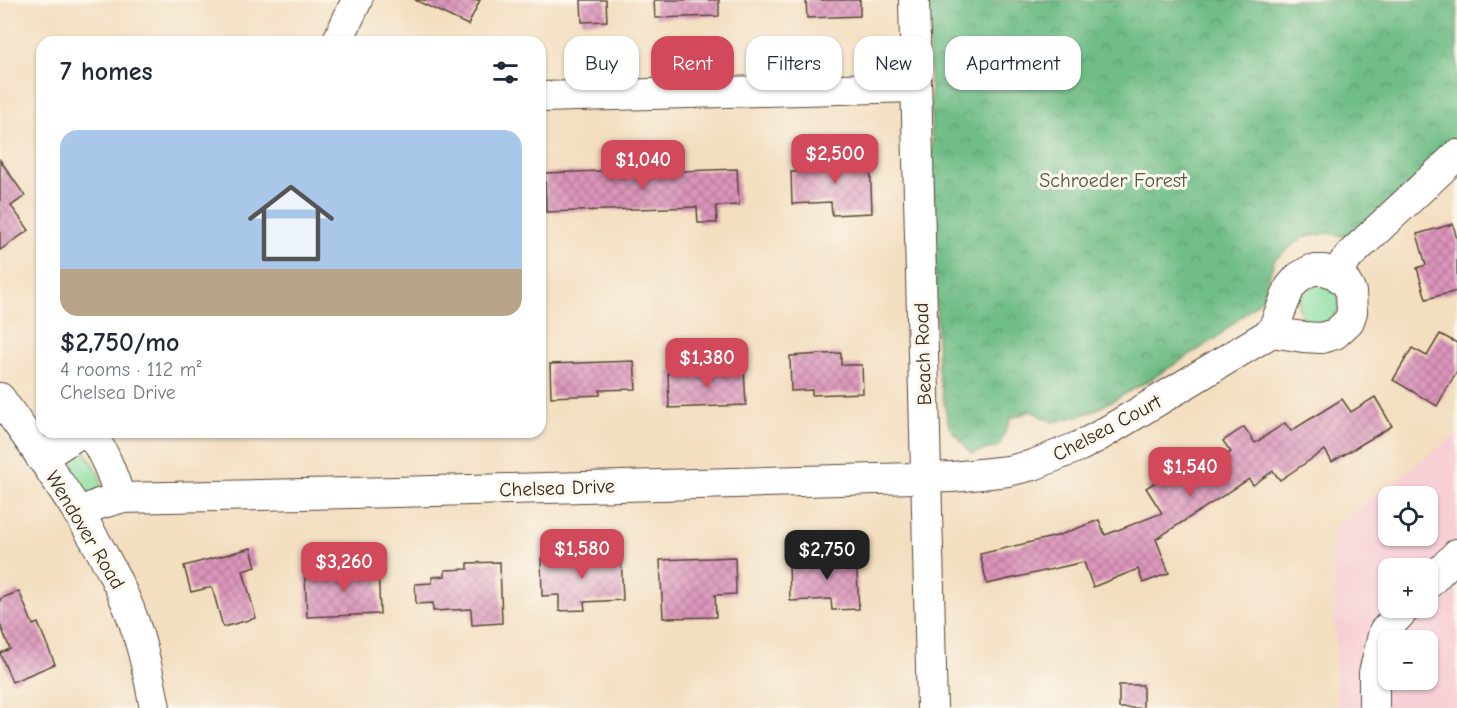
<!DOCTYPE html>
<html lang="en">
<head>
<meta charset="utf-8">
<style>
  body { margin:0; font-family:"Comic Neue",sans-serif; background:#f6f6f7; color:#1f2937; height:100vh; display:flex; flex-direction:column; font-size:22px; white-space:nowrap }
  * { box-sizing:border-box; margin:0 }
  p { font-size:20px; color:#747a83 }
  .icon { flex:none; width:33px; height:33px; fill:none; stroke:currentColor; stroke-width:2; stroke-linecap:round; stroke-linejoin:round }
  .map { position:relative; flex:1; overflow:hidden }
  .drawer { position:absolute; left:36px; top:36px; width:510px; height:402px; display:flex; flex-direction:column; background:#fff; border-radius:18px; box-shadow:0 2px 4px #0004 }
  .drawer>* { flex:none }
  .guide { position:absolute; left:564px; top:36px; width:570px; height:54px; display:flex; gap:12px }
  .tools { position:absolute; left:1378px; top:486px; display:grid; gap:12px }
  .tools a { display:grid; place-items:center; width:60px; height:60px; border-radius:12px; background:#fff; box-shadow:0 2px 4px #0004; font-size:30px }
  .price { position:absolute; translate:-50% -51px; padding:0 14px; border-radius:12px; background:#d1495b; color:#fff; font-size:20px; line-height:39px; filter:drop-shadow(0 2px 3px #0008) }
  .price::after { content:''; position:absolute; left:50%; top:36px; width:18px; height:14px; margin-left:-9px; background:inherit; clip-path:polygon(0 0,100% 0,50% 100%) }
  .price.selected { background:#222; color:#fff }
  ul { padding:0; list-style:none }
  li { display:grid; align-content:center; gap:12px; height:318px; padding:0 24px }
  li+li { border-top:2px solid #e0e1e3 }
  li span { display:grid; place-items:center; height:186px; border-radius:18px; color:#555 }
  li>.icon { margin-inline-start:auto }
  span .icon { width:108px; height:108px; fill:#fffc; stroke-width:1 }
  li b { font-size:26px }
  h2 { display:flex; justify-content:space-between; align-items:center; height:72px; padding:0 24px; font-size:26px }
  .pill { padding:0 21px; border-radius:18px; background:#fff; box-shadow:0 2px 4px #0004; font-size:21px; line-height:54px }
  .pill.selected { background:#d1495b; color:#fff }
  .map>svg:first-child { display:block }
</style>
</head>
<body>
<div class="map">
<svg width="1457" height="708" viewBox="0 0 1457 708">
  <defs>
    <pattern id="forest-crowns" width="20" height="18" patternUnits="userSpaceOnUse" patternTransform="scale(1.5)"><rect width="20" height="18" fill="#6fbd86"/><path d="M2 6a3 3 0 1 1 6 0M12 15a3 3 0 1 1 6 0" fill="none" stroke="#5c9a6d"/></pattern>
    <pattern id="building-cross-hatch" width="8" height="8" patternUnits="userSpaceOnUse" patternTransform="scale(1.5)"><rect width="8" height="8" fill="#dc95bc"/><path d="M0 0l8 8M0 8l8-8" fill="none" stroke="#b47a98"/></pattern>
  </defs>
  <rect width="100%" height="100%" fill="#fbf7ec"/>
  <filter id="ink" filterUnits="userSpaceOnUse"><feTurbulence type="fractalNoise" baseFrequency=".0167" numOctaves="2"/><feDisplacementMap in="SourceGraphic" scale="12" xChannelSelector="R" yChannelSelector="G"/><feConvolveMatrix kernelMatrix="1 2 1 2 8 2 1 2 1" color-interpolation-filters="sRGB"/></filter>
  <filter id="wash" filterUnits="userSpaceOnUse"><feTurbulence type="fractalNoise" baseFrequency=".008" numOctaves="4" result="noise"/><feDisplacementMap in="SourceGraphic" scale="24" xChannelSelector="R" yChannelSelector="G"/><feGaussianBlur stdDeviation="1.35" result="paint"/><feColorMatrix in="noise" values="0 0 0 0 0 0 0 0 0 0 0 0 0 0 0 0 0 1.4 0 .05"/><feComposite in="paint" operator="in"/></filter>
  <g filter="url(#wash)">
    <rect width="100%" height="100%" fill="#f3dec0"/>
    <path fill="#f7cfd5" fill-rule="evenodd" d="M 1457,434 L 1457,708 L 1337,708 L 1333,529 ZM 1389,496 L 1428,496 L 1428,536 L 1389,536 ZM 1389,568 L 1428,568 L 1428,608 L 1389,608 ZM 1389,640 L 1428,640 L 1428,680 L 1389,680 Z"/>
    <g fill="#8adea0" stroke="#62845f" stroke-width="1.5">
      <path d="M 1324,282 L 1338,292 L 1340,308 L 1330,321 L 1314,324 L 1307,321 L 1301,315 L 1298,307 L 1302,290 L 1308,285 Z"/>
      <path d="M 85,450 L 101,478 L 100,489 L 89,493 L 82,491 L 67,469 C 70,460 75,452 85,450 Z"/>
    </g>
    <path fill="url(#forest-crowns)" stroke="#557452" stroke-width="1.5" d="M 928,0 L 1457,0 L 1457,138 L 1353,238 L 1328,233 L 1302,238 L 1274,260 L 1263,298 L 1215,339 L 1148,381 L 1090,413 L 1053,422 L 1031,411 L 1011,418 L 999,446 L 972,454 L 949,427 L 938,371 Z"/>
    <g id="blocks">
      <g fill="url(#building-cross-hatch)">
        <path d="M 415,0 L 480,0 L 468,25 Z"/>
        <path d="M 581,0 L 606,0 L 607,21 L 582,22 Z"/>
        <path d="M 654,0 L 719,0 L 719,16 L 655,18 Z"/>
        <path d="M 806,0 L 860,0 L 860,16 L 807,18 Z"/>
        <path d="M 870,156 L 872,213 L 832,215 L 831,202 L 792,204 L 791,172 L 801,172 L 801,162 L 830,161 L 830,158 Z"/>
        <path d="M 0,160 L 25,196 L 11,206 L 29,230 L 0,250 Z"/>
        <path d="M 737,169 L 739,205 L 716,206 L 717,223 L 698,223 L 697,207 L 546,212 L 545,173 L 629,170 L 629,173 Z"/>
        <path d="M 1453,224 L 1457,239 L 1457,291 L 1426,299 L 1417,268 L 1426,265 L 1417,234 Z"/>
        <path d="M 1440,334 L 1457,343 L 1457,371 L 1437,406 L 1393,380 L 1412,348 L 1427,356 Z"/>
        <path d="M 841,353 L 841,365 L 862,365 L 863,393 L 812,395 L 812,390 L 791,391 L 790,356 Z"/>
        <path d="M 634,361 L 636,389 L 600,390 L 600,395 L 551,397 L 550,364 Z"/>
        <path d="M 744,369 L 746,405 L 669,408 L 668,372 Z"/>
        <path d="M 1375,397 L 1392,426 L 1332,462 L 1325,450 L 1280,480 L 1273,471 L 1253,485 L 1249,479 L 1156,539 L 1169,573 L 1143,583 L 1138,569 L 1093,587 L 1084,562 L 987,584 L 980,554 L 1057,536 L 1099,520 L 1105,535 L 1162,513 L 1146,488 L 1180,466 L 1189,479 L 1231,452 L 1223,441 L 1244,427 L 1255,443 L 1285,423 L 1291,431 L 1342,399 L 1351,412 Z"/>
        <path d="M 251,548 L 256,567 L 243,571 L 256,618 L 223,627 L 212,587 L 191,592 L 184,566 Z"/>
        <path d="M 856,553 L 859,609 L 832,610 L 831,599 L 790,601 L 789,563 L 830,561 L 829,554 Z"/>
        <path d="M 621,555 L 623,600 L 584,602 L 585,610 L 559,611 L 559,595 L 542,596 L 541,558 Z"/>
        <path d="M 735,557 L 736,594 L 715,595 L 716,617 L 663,618 L 660,560 Z"/>
        <path d="M 500,562 L 502,623 L 472,625 L 471,609 L 433,611 L 433,603 L 416,604 L 415,584 L 432,583 L 432,577 L 445,576 L 445,570 L 468,569 L 468,563 Z"/>
        <path d="M 378,564 L 380,614 L 307,617 L 305,577 L 352,575 L 351,565 Z"/>
        <path d="M 19,591 L 33,625 L 38,623 L 55,664 L 12,682 L 0,653 L 10,649 L 0,624 L 0,599 Z"/>
        <rect x="1119" y="685" width="24" height="23"/>
      </g>
    </g>
  </g>
  <g filter="url(#ink)">
    <use href="#blocks" fill-opacity="0" stroke="#574536" stroke-width="1.5"/>
    <g fill="none" stroke-linecap="round" stroke-linejoin="round">
      <g stroke="#574536" stroke-width="32">
        <g id="minor">
          <path d="M 914,0 L 932,708"/>
          <path d="M 337,42 L 357,0"/>
          <path d="M 540,97 L 916,87"/>
          <path d="M 1335,274 L 1350,255 L 1457,155"/>
          <path d="M 0,398 C 43,460 94,528 124,597 C 140,632 148,671 155,708"/>
          <path d="M 90,432 C 105,454 112,473 120,498"/>
          <path d="M 41,458 L 81,432"/>
          <path d="M 78,513 L 99,504 L 120,498 L 396,492 L 953,477 L 1008,471 L 1033,465 L 1080,446 L 1099,436 L 1272,332 L 1290,287 L 1299,277 L 1311,270 L 1324,270 L 1335,274 L 1346,283 L 1351,292 L 1352,312 L 1349,321 L 1335,334 L 1321,338 L 1303,337 L 1272,332"/>
          <path d="M 1428,584 L 1457,554"/>
          <path d="M 1374,708 L 1374,673 L 1384,631 L 1406,608"/>
        </g>
      </g>
      <use href="#minor" stroke="#fff" stroke-width="30"/>
    </g>
  </g>
  <g text-anchor="middle" dominant-baseline="central" stroke-width="6" stroke-linejoin="round" paint-order="stroke">
    <g font-size="20" fill="#4f573e" stroke="#fbf7ec">
      <text x="1113" y="180">Schroeder Forest</text>
    </g>
    <g font-size="20" fill="#3b2a1e" stroke="#fbf7ec">
      <text transform="translate(923 354) rotate(-92)">Beach Road</text>
      <text transform="translate(1107 428) rotate(-28)">Chelsea Court</text>
      <text transform="translate(557 488) rotate(-2)">Chelsea Drive</text>
      <text transform="translate(85 530) rotate(59)">Wendover Road</text>
    </g>
  </g>
</svg>
<div class="tools">
<a><svg class="icon" aria-label="locate" viewBox="0 0 24 24"><circle cx="12" cy="12" r="6"/><path d="M12 2v4M12 18v4M2 12h4M18 12h4"/></svg></a>
<a>+</a>
<a>−</a>
</div>
<b class="price" style="left:835px;top:185px">$2,500</b>
<b class="price" style="left:643px;top:191px">$1,040</b>
<b class="price" style="left:707px;top:389px">$1,380</b>
<b class="price" style="left:1190px;top:498px">$1,540</b>
<b class="price" style="left:582px;top:580px">$1,580</b>
<b class="price selected" style="left:827px;top:581px">$2,750</b>
<b class="price" style="left:344px;top:593px">$3,260</b>
<div class="guide">
<a class="pill">Buy</a>
<a class="pill selected">Rent</a>
<a class="pill">Filters</a>
<a class="pill">New</a>
<a class="pill">Apartment</a>
</div>
<section class="drawer">
<h2>7 homes<svg class="icon" aria-label="filters" viewBox="0 0 24 24"><path d="M4 7h16M4 17h16"/><circle cx="9" cy="7" r="2"/><circle cx="15" cy="17" r="2"/></svg></h2>
<ul>
<li><span style="background:linear-gradient(#a9c7e8 75%,#b9a48a 0)"><svg class="icon" aria-label="home" viewBox="0 0 24 24"><path d="M3 11l9-7 9 7M6 9v11h12V9"/></svg></span><div><b>$2,750/mo</b><p>4 rooms · 112 m²</p><p>Chelsea Drive</p></div></li>
</ul>
</section>
</div>
</body>
</html>
